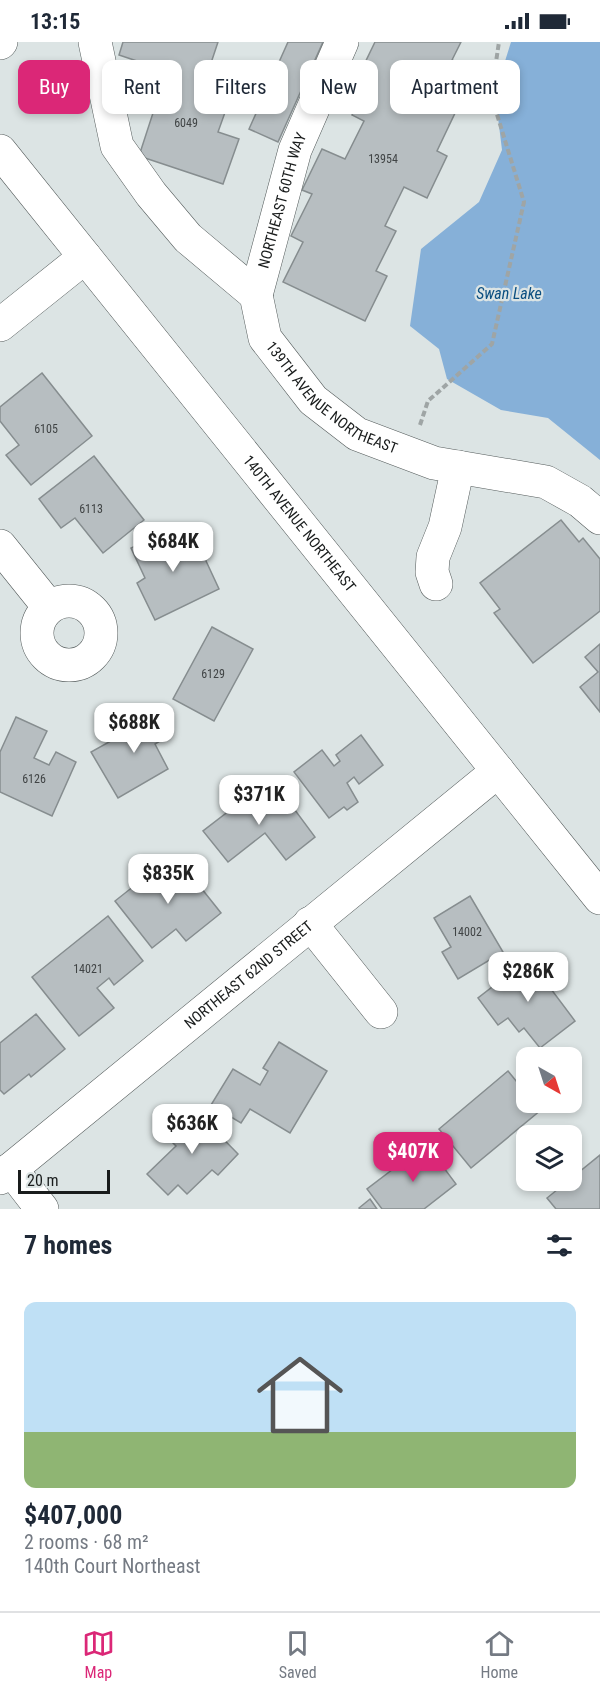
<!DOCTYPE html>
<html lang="en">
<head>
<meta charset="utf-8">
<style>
  body { margin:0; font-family:"Roboto Condensed",sans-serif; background:#f6f6f7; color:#1f2937; height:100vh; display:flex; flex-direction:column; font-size:22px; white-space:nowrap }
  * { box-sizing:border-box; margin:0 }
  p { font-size:20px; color:#747a83 }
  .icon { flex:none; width:33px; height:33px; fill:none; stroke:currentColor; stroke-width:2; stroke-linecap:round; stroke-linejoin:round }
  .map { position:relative; height:1167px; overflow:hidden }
  .panel { display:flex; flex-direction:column; background:#fff; flex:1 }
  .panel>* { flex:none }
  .guide { position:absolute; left:18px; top:18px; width:564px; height:54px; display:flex; gap:12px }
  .needle { width:39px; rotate:141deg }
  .tools { position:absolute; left:516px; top:1005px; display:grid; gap:12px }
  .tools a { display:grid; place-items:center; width:66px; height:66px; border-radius:12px; background:#fff; box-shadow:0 3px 9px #0003; font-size:30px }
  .scale { position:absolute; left:18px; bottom:15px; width:92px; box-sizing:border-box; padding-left:6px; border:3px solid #191c1c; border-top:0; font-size:16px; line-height:21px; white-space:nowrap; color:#191c1c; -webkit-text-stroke:4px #dce4e4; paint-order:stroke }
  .price { position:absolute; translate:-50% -51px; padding:0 14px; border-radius:12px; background:#fff; color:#222; font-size:20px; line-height:39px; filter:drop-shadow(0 2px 3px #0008) }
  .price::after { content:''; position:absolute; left:50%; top:36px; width:18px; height:14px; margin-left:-9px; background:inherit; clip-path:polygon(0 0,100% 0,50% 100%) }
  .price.active { background:#db2777; color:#fff }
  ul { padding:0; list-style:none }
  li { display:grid; align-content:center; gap:12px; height:318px; padding:0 24px }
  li+li { border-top:2px solid #e0e1e3 }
  li span { display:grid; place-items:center; height:186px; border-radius:12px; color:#555 }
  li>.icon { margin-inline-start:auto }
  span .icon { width:108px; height:108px; fill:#fffc; stroke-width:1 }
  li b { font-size:26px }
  h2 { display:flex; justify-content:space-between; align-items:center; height:72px; padding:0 24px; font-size:26px }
  .tag { padding:0 21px; border-radius:12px; background:#fff; box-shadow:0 3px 9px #0003; font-size:21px; line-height:54px }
  .tag.active { background:#db2777; color:#fff }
  .status { display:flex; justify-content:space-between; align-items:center; height:42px; padding:0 30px; background:#fff; direction:ltr }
  .status svg { height:16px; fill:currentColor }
  .menu { display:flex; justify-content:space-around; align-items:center; height:84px; border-top:2px solid #e0e1e3; background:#fff; font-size:16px; color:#747a83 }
  .menu a { display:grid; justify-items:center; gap:3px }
  .menu .active { color:#db2777 }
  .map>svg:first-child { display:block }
</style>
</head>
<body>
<div class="status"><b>13:15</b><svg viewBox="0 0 49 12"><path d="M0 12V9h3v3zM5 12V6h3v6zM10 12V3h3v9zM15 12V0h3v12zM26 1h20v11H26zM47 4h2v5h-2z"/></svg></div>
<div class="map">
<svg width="600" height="1167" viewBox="0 0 600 1167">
  <rect width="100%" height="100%" fill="#dce4e4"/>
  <path fill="#86b0d8" d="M 511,0 L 600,0 L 600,418 L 548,376 L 501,368 L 447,337 L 439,307 L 410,284 L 421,207 L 479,160 L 502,108 L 495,51 Z"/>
  <g fill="#b7bec1" stroke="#868d8f" stroke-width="1.5">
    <path d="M 123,0 L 218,0 L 205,39 L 233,48 L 218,90 L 239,97 L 223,142 L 139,114 L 153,71 L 132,64 L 146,22 L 119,13 Z"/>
    <path d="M 288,0 L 323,0 L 278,100 L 249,87 Z"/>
    <path d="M 375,0 L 461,0 L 452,18 L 466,24 L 446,64 L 456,69 L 437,109 L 447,114 L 427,156 L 404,145 L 385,184 L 396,189 L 376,229 L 387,234 L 365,279 L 283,240 L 303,200 L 291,194 L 312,152 L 302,148 L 322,107 L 345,117 L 364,79 L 352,73 L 371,34 L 361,29 Z"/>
    <path d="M 42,331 L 92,394 L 31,443 L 6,413 L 19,403 L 0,379 L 0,365 Z"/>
    <path d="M 94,414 L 144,478 L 103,511 L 75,476 L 61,486 L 39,457 Z"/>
    <path d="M 561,478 L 579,500 L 583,496 L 600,517 L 600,569 L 533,621 L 494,571 L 500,567 L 480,541 Z"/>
    <path d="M 171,487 L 177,499 L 193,491 L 219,547 L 155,578 L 137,541 L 145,536 L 131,506 Z"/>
    <path d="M 212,585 L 253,607 L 214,679 L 173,657 Z"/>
    <path d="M 600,602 L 600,670 L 580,645 L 598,630 L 585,615 Z"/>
    <path d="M 154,666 L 170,693 L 155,702 L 168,727 L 118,756 L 91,710 L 127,690 L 123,684 Z"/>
    <path d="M 16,675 L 47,689 L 34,716 L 49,723 L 56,710 L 76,720 L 52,774 L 0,750 L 0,710 Z"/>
    <path d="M 361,693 L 383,723 L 359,742 L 354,735 L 347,741 L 358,760 L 347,768 L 344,765 L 329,776 L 294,730 L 322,708 L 334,724 L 340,719 L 336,713 Z"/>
    <path d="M 264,742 L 285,769 L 292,764 L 315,795 L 286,818 L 265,791 L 228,820 L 203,789 Z"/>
    <path d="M 168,817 L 175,827 L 182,822 L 221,871 L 186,899 L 176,887 L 152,906 L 115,859 Z"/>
    <path d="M 470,854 L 503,910 L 458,937 L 442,910 L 451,905 L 434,876 Z"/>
    <path d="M 108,874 L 143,919 L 114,943 L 109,936 L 97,946 L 114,966 L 79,994 L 32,935 Z"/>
    <path d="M 532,914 L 552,939 L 548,943 L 575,979 L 540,1006 L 524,986 L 519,990 L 508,976 L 498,983 L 478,956 Z"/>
    <path d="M 36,972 L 65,1007 L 31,1035 L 29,1032 L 4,1052 L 0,1048 L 0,1001 Z"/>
    <path d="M 279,1000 L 327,1029 L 290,1091 L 250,1067 L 241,1081 L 211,1063 L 233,1027 L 260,1043 L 268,1029 L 263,1026 Z"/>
    <path d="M 508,1029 L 526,1051 L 526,1060 L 534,1060 L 541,1068 L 471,1126 L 439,1087 Z"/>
    <path d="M 193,1066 L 238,1112 L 218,1133 L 212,1128 L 187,1152 L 178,1143 L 168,1153 L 147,1132 L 176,1104 L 165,1093 Z"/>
    <path d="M 426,1102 L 456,1142 L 424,1167 L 382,1167 L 367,1147 Z"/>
    <path d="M 600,1113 L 600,1167 L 556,1167 L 547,1156 Z"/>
    <path d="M 370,1157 L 377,1167 L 360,1167 L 359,1166 Z"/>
  </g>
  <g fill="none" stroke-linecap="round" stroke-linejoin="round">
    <g stroke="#545b5b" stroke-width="34">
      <g id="minor">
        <path id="s1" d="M 95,0 L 117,104 L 151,152 L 188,196 L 256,253 L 265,296 L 313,358 L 357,392 L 434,421 L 546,440 L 580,459 L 600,476"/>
        <path d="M 0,1 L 1,0"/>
        <path id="s2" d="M 0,109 L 600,856"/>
        <path id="s3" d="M 256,253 L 295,108 L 342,0"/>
        <path d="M 0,283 L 85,215"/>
        <path d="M 0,504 L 49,565"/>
        <path d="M 436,542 L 432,530 L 433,515 L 445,485 L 458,425"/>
        <circle cx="69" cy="591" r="32"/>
        <path d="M 310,881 L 381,970"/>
        <path d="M 11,1127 L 42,1167"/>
        <path id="s4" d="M 0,1136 L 498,729"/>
      </g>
    </g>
    <path stroke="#9fa5a5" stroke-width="4" stroke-dasharray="6 3" stroke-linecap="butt" d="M 420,383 L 428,359 L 492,302 L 524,160 L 491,53 L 499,0"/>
    <use href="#minor" stroke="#fff" stroke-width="33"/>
  </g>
  <g text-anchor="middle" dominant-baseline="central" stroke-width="4.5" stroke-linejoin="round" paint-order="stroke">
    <g font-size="12" fill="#404445">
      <text x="186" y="81">6049</text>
      <text x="383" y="117">13954</text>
      <text x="46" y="387">6105</text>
      <text x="91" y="467">6113</text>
      <text x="213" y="632">6129</text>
      <text x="34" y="737">6126</text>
      <text x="467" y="890">14002</text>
      <text x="88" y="927">14021</text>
    </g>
    <g font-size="15" fill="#191c1c" stroke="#dce4e4">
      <text stroke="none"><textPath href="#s3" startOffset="98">NORTHEAST 60TH WAY</textPath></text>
      <text stroke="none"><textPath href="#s1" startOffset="447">139TH AVENUE NORTHEAST</textPath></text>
      <text stroke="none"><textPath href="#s2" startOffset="478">140TH AVENUE NORTHEAST</textPath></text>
      <text stroke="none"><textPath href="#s4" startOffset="321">NORTHEAST 62ND STREET</textPath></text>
    </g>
    <g font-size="16" font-style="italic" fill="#0b4f81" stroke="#dce4e4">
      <text x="509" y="251">Swan Lake</text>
    </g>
  </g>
</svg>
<div class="tools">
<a><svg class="needle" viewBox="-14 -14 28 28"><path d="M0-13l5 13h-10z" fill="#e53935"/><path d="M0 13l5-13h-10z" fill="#747a83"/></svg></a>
<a><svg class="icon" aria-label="layers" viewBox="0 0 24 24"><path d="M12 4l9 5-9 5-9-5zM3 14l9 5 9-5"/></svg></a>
</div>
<div class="scale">20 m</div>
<b class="price" style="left:173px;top:531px">$684K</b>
<b class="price" style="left:134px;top:712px">$688K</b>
<b class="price" style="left:259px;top:784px">$371K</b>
<b class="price" style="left:168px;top:863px">$835K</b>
<b class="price" style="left:528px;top:961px">$286K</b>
<b class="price" style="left:192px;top:1113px">$636K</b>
<b class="price active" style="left:413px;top:1141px">$407K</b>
<div class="guide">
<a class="tag active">Buy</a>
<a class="tag">Rent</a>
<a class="tag">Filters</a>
<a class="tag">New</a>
<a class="tag">Apartment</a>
</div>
</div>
<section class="panel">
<h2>7 homes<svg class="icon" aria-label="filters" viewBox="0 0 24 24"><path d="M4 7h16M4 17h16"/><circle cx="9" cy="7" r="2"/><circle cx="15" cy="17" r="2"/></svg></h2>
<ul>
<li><span style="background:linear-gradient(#bfe0f5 70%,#8fb573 0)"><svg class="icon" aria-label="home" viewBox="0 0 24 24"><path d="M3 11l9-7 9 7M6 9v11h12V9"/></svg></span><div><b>$407,000</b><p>2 rooms · 68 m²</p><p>140th Court Northeast</p></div></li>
</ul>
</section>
<nav class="menu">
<a class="active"><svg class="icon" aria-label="map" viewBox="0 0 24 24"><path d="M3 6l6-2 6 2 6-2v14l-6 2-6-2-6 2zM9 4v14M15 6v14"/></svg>Map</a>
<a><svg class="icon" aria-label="saved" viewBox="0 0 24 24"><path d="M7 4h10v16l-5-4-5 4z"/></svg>Saved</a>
<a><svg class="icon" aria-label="home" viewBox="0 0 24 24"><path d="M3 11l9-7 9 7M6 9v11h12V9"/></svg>Home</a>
</nav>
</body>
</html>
